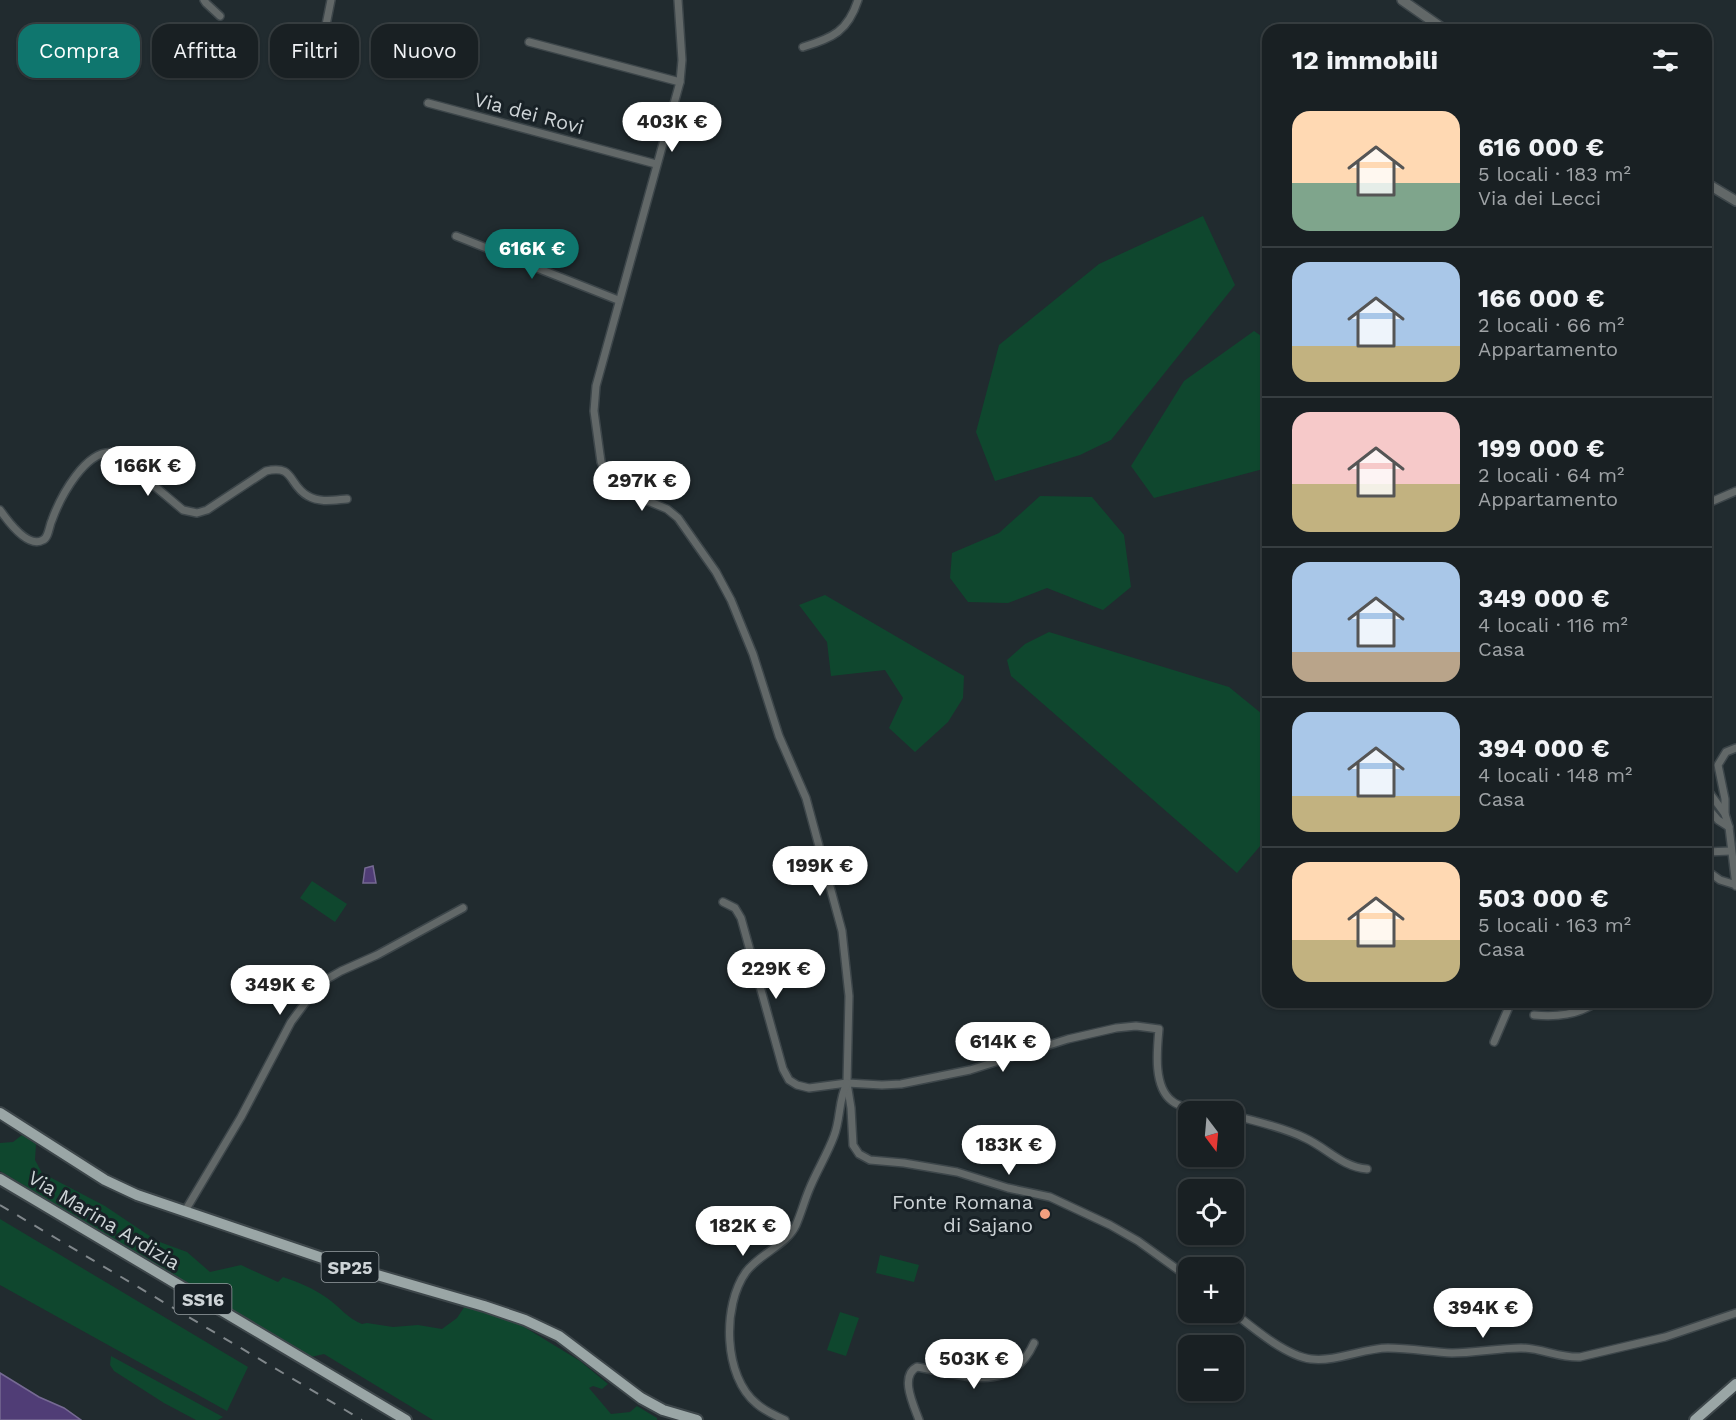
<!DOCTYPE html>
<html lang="it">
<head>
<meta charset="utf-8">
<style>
  body { margin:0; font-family:"Work Sans",sans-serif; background:#22282b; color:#f1f3f6; height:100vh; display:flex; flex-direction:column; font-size:22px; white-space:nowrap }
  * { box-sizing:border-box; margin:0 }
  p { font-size:20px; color:#9fa3a6 }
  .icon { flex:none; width:33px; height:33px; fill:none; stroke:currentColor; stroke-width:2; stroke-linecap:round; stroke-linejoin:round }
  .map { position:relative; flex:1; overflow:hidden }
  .panel { position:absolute; left:1262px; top:24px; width:450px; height:984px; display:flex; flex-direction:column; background:#192023; border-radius:18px; box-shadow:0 2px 4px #0004,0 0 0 2px #373e41 }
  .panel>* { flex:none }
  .guide { position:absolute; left:18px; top:24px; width:570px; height:54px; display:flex; gap:12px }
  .needle { width:39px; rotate:164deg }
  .tools { position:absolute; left:1178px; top:1101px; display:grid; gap:12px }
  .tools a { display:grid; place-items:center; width:66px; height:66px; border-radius:12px; background:#192023; box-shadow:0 2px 4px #0004,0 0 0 2px #373e41; font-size:30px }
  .price { position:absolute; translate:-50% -51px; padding:0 14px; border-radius:21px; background:#fff; color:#222; font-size:20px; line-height:39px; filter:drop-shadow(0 2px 3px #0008) }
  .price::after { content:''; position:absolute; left:50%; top:36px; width:18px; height:14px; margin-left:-9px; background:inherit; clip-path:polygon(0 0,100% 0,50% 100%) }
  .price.current { background:#0f766e; color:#fff }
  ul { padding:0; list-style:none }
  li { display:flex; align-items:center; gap:18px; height:150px; padding:0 30px }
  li+li { border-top:2px solid #373e41 }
  li span { display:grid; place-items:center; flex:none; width:168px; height:120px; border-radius:18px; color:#555 }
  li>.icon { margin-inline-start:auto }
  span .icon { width:72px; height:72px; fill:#fffc; stroke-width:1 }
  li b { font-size:26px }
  h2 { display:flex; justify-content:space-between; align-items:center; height:72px; padding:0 30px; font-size:26px }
  .chip { padding:0 21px; border-radius:18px; background:#192023; box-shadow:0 2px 4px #0004,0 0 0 2px #373e41; font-size:21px; line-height:54px }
  .chip.current { background:#0f766e; color:#fff }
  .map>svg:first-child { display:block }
</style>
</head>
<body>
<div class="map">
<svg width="1736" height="1420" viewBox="0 0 1736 1420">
  <rect width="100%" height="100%" fill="#212b2f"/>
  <g fill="#0f472e">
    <path d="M 1203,216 L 1235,285 L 1111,440 L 1080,455 L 995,481 L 976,432 L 999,345 L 1099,264 Z"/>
    <path d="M 1254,331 L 1267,340 L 1267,468 L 1154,498 L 1131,466 L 1184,381 Z"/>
    <path d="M 1040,496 L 1092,497 L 1124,535 L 1131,587 L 1103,610 L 1047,588 L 1008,603 L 968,602 L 950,578 L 952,553 L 999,533 Z"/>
    <path d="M 825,595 L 964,676 L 963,698 L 948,722 L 915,752 L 889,728 L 903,698 L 885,670 L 831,676 L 827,642 L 799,605 Z"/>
    <path d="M 1049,632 L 1229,687 L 1267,718 L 1267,838 L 1237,873 L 1011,676 L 1007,660 L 1025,644 Z"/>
    <path d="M 312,881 L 347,904 L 335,922 L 300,898 Z"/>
    <path d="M 22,1135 L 36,1144 L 35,1160 L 42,1173 L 105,1206 L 157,1241 L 187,1252 L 210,1272 L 241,1265 L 278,1282 L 283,1277 C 298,1282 313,1288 327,1298 C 340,1307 347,1318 362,1324 L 367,1323 L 393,1327 L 418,1325 L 442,1329 L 457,1318 L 465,1306 L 521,1325 L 580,1361 L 608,1384 L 602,1389 L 593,1386 L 589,1388 L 611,1414 L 630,1412 L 637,1406 L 657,1418 L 657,1420 L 433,1420 L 324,1354 L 311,1357 L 0,1171 L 0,1143 L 13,1142 Z"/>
    <path d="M 0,1219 L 248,1367 L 227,1411 L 0,1285 Z"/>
    <path d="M 880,1255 L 919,1265 L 914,1282 L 876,1273 Z"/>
    <path d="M 840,1312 L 859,1318 L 846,1356 L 827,1350 Z"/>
    <path d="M 111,1356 L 223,1417 L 218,1420 L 196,1420 L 164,1403 L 114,1371 L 110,1365 Z"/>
  </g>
  <g fill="#503d76" stroke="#766a93" stroke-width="1.5">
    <path d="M 373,866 L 376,883 L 363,883 L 365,868 Z"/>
    <path d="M 0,1373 L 39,1397 L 64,1408 L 81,1420 L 0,1420 Z"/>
  </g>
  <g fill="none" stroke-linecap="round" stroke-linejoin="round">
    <g stroke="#3d464a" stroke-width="10">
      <g id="minor">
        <path d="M 204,0 L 206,3 L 220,16"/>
        <path d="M 331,0 L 326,25 L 335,43"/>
        <path d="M 678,0 L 682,60 L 680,82 L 596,386 L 594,411 L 601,462 L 607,475 L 615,484 L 636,496 L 667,509 L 678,518 L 716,572 L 731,600 L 753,654 L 779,736 L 806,798 L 842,931 L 849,996 L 847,1083 L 851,1108 L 853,1145 L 859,1154 L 870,1160 L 904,1163 L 957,1172 L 1008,1188 L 1050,1197 L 1110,1225 L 1138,1241 L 1188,1277"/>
        <path d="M 529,42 L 680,82"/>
        <path d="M 803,47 C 833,38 848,31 858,0"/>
        <path d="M 428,103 L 656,164"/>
        <path d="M 456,236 L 618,300"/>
        <path d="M 1706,504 L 1736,491"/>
        <path d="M 0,510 C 7,520 28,549 43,540 C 49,537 49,526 52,520 C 60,498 86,447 115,453 L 183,510 L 197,513 L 207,510 L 266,471 C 295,464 288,485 308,496 C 320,503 334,500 347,499"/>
        <path d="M 1706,788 L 1725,814 L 1729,827 L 1736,886"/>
        <path d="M 1706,806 L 1718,820 L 1729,827"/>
        <path d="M 1725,814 L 1725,799 L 1718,765 L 1726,752 L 1736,748"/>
        <path d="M 1706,852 L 1731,851"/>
        <path d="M 1706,870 L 1720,880 L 1736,885"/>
        <path d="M 723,902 L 735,908 L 741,918 L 783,1069 L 789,1080 L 797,1085 L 809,1088 L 847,1083 L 882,1085 L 901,1084 L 970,1070 L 1068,1039 L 1116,1028 L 1136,1026 L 1159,1029 C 1157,1050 1153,1087 1172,1101 C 1183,1110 1204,1109 1218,1112"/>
        <path d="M 1534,1015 C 1557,1017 1577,1015 1597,1002"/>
        <path d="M 1494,1042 L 1511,1002"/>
        <path d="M 1233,1115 C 1257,1122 1283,1127 1305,1138 C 1327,1148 1342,1167 1367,1169"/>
        <path d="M 185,1211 L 241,1117 L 291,1022 L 311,995 L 327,979 L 341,971 L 377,955 L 463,908"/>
        <path d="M 1233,1312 C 1253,1328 1286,1356 1311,1359 C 1337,1362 1363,1348 1388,1348 C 1410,1348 1431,1352 1452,1353 C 1475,1353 1498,1348 1521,1348 C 1541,1348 1560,1358 1580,1357 L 1665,1337 L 1736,1313"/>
        <path d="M 785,1420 C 776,1416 765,1411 757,1404 C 723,1377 722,1305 746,1272 C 759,1254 787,1245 796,1225 C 801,1214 804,1202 809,1190 C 816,1172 827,1155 834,1136 C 841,1118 838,1101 847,1083"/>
        <path d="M 919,1420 C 914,1406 899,1376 917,1367 C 962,1374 1010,1396 1034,1343"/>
      </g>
    </g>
    <g stroke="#3d464a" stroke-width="12">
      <g id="tertiary">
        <path d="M 1402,0 L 1445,30"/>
        <path d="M 1706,183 L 1736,201"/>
      </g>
    </g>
    <g stroke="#3d464a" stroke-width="14">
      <g id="primary">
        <path d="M 0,1113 L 105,1180 L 137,1195 L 346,1266 L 484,1306 L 525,1320 L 559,1336 L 641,1398 L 663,1410 L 697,1420"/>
        <path d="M 0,1179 L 406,1420"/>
        <path d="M 1695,1420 L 1736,1384"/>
      </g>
    </g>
    <use href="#minor" stroke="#626868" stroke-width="7"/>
    <use href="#tertiary" stroke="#626868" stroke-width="9"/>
    <use href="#primary" stroke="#9aa6a6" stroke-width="10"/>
    <path stroke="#80878b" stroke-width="2" stroke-dasharray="10 10" stroke-linecap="butt" d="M 0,1205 L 362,1420"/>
  </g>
  <circle fill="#f2a080" stroke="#182126" stroke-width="2" cx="1045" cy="1214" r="6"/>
  <g text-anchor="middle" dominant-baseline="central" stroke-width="6" stroke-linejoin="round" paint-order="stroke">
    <g fill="#182126" stroke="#979ea2" stroke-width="1.5">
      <rect x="321.5" y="1252" width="57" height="30" rx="4.5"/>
      <rect x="174.5" y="1284" width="57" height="30" rx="4.5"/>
    </g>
    <g font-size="18" font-weight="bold" fill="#ced4d7">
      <text x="350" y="1267">SP25</text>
      <text x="203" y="1299">SS16</text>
    </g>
    <g font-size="20" fill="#ced4d7" stroke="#182126">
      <text transform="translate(529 113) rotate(15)">Via dei Rovi</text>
      <text transform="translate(104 1220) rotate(31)">Via Marina Ardizia</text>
    </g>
    <g font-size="20" fill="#ced4d7" stroke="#182126" text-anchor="end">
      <text x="1033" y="1202">Fonte Romana<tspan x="1033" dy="23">di Sajano</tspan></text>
    </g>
  </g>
</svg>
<div class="tools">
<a><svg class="needle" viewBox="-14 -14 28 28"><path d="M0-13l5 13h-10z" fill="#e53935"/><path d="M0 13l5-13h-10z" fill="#9fa3a6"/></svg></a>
<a><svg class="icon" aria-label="locate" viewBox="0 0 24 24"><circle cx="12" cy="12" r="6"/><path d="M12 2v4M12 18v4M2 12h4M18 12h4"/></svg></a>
<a>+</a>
<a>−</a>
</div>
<b class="price" style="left:672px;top:153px">403K €</b>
<b class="price current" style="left:532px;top:280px">616K €</b>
<b class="price" style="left:148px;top:497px">166K €</b>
<b class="price" style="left:642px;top:512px">297K €</b>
<b class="price" style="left:820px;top:897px">199K €</b>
<b class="price" style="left:776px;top:1000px">229K €</b>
<b class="price" style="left:280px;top:1016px">349K €</b>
<b class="price" style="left:1003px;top:1073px">614K €</b>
<b class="price" style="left:1009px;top:1176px">183K €</b>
<b class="price" style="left:743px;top:1257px">182K €</b>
<b class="price" style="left:1483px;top:1339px">394K €</b>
<b class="price" style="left:974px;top:1390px">503K €</b>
<div class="guide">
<a class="chip current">Compra</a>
<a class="chip">Affitta</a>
<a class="chip">Filtri</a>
<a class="chip">Nuovo</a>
</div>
<section class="panel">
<h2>12 immobili<svg class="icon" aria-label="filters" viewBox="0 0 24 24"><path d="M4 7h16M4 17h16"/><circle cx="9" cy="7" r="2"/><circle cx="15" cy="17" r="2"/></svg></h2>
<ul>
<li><span style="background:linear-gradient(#ffd9b3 60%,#7fa58c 0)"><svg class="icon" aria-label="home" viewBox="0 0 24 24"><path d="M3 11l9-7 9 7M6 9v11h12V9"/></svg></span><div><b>616 000 €</b><p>5 locali · 183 m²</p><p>Via dei Lecci</p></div></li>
<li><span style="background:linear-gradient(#a9c7e8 70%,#c2b280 0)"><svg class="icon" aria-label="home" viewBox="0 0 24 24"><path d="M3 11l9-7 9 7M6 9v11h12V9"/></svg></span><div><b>166 000 €</b><p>2 locali · 66 m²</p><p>Appartamento</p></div></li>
<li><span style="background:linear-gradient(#f6c9c9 60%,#c2b280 0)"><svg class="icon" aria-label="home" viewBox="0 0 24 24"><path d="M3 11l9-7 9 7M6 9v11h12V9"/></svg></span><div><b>199 000 €</b><p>2 locali · 64 m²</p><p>Appartamento</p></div></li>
<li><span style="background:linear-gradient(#a9c7e8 75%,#b9a48a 0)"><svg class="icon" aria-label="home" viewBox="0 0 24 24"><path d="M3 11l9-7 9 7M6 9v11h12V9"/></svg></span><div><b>349 000 €</b><p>4 locali · 116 m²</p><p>Casa</p></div></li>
<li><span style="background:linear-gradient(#a9c7e8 70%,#c2b280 0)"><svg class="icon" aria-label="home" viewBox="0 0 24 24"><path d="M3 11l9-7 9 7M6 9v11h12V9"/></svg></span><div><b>394 000 €</b><p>4 locali · 148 m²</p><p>Casa</p></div></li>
<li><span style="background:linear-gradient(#ffd9b3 65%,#c2b280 0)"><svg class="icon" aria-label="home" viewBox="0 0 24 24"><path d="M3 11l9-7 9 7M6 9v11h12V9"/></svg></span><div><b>503 000 €</b><p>5 locali · 163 m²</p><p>Casa</p></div></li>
</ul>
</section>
</div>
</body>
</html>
